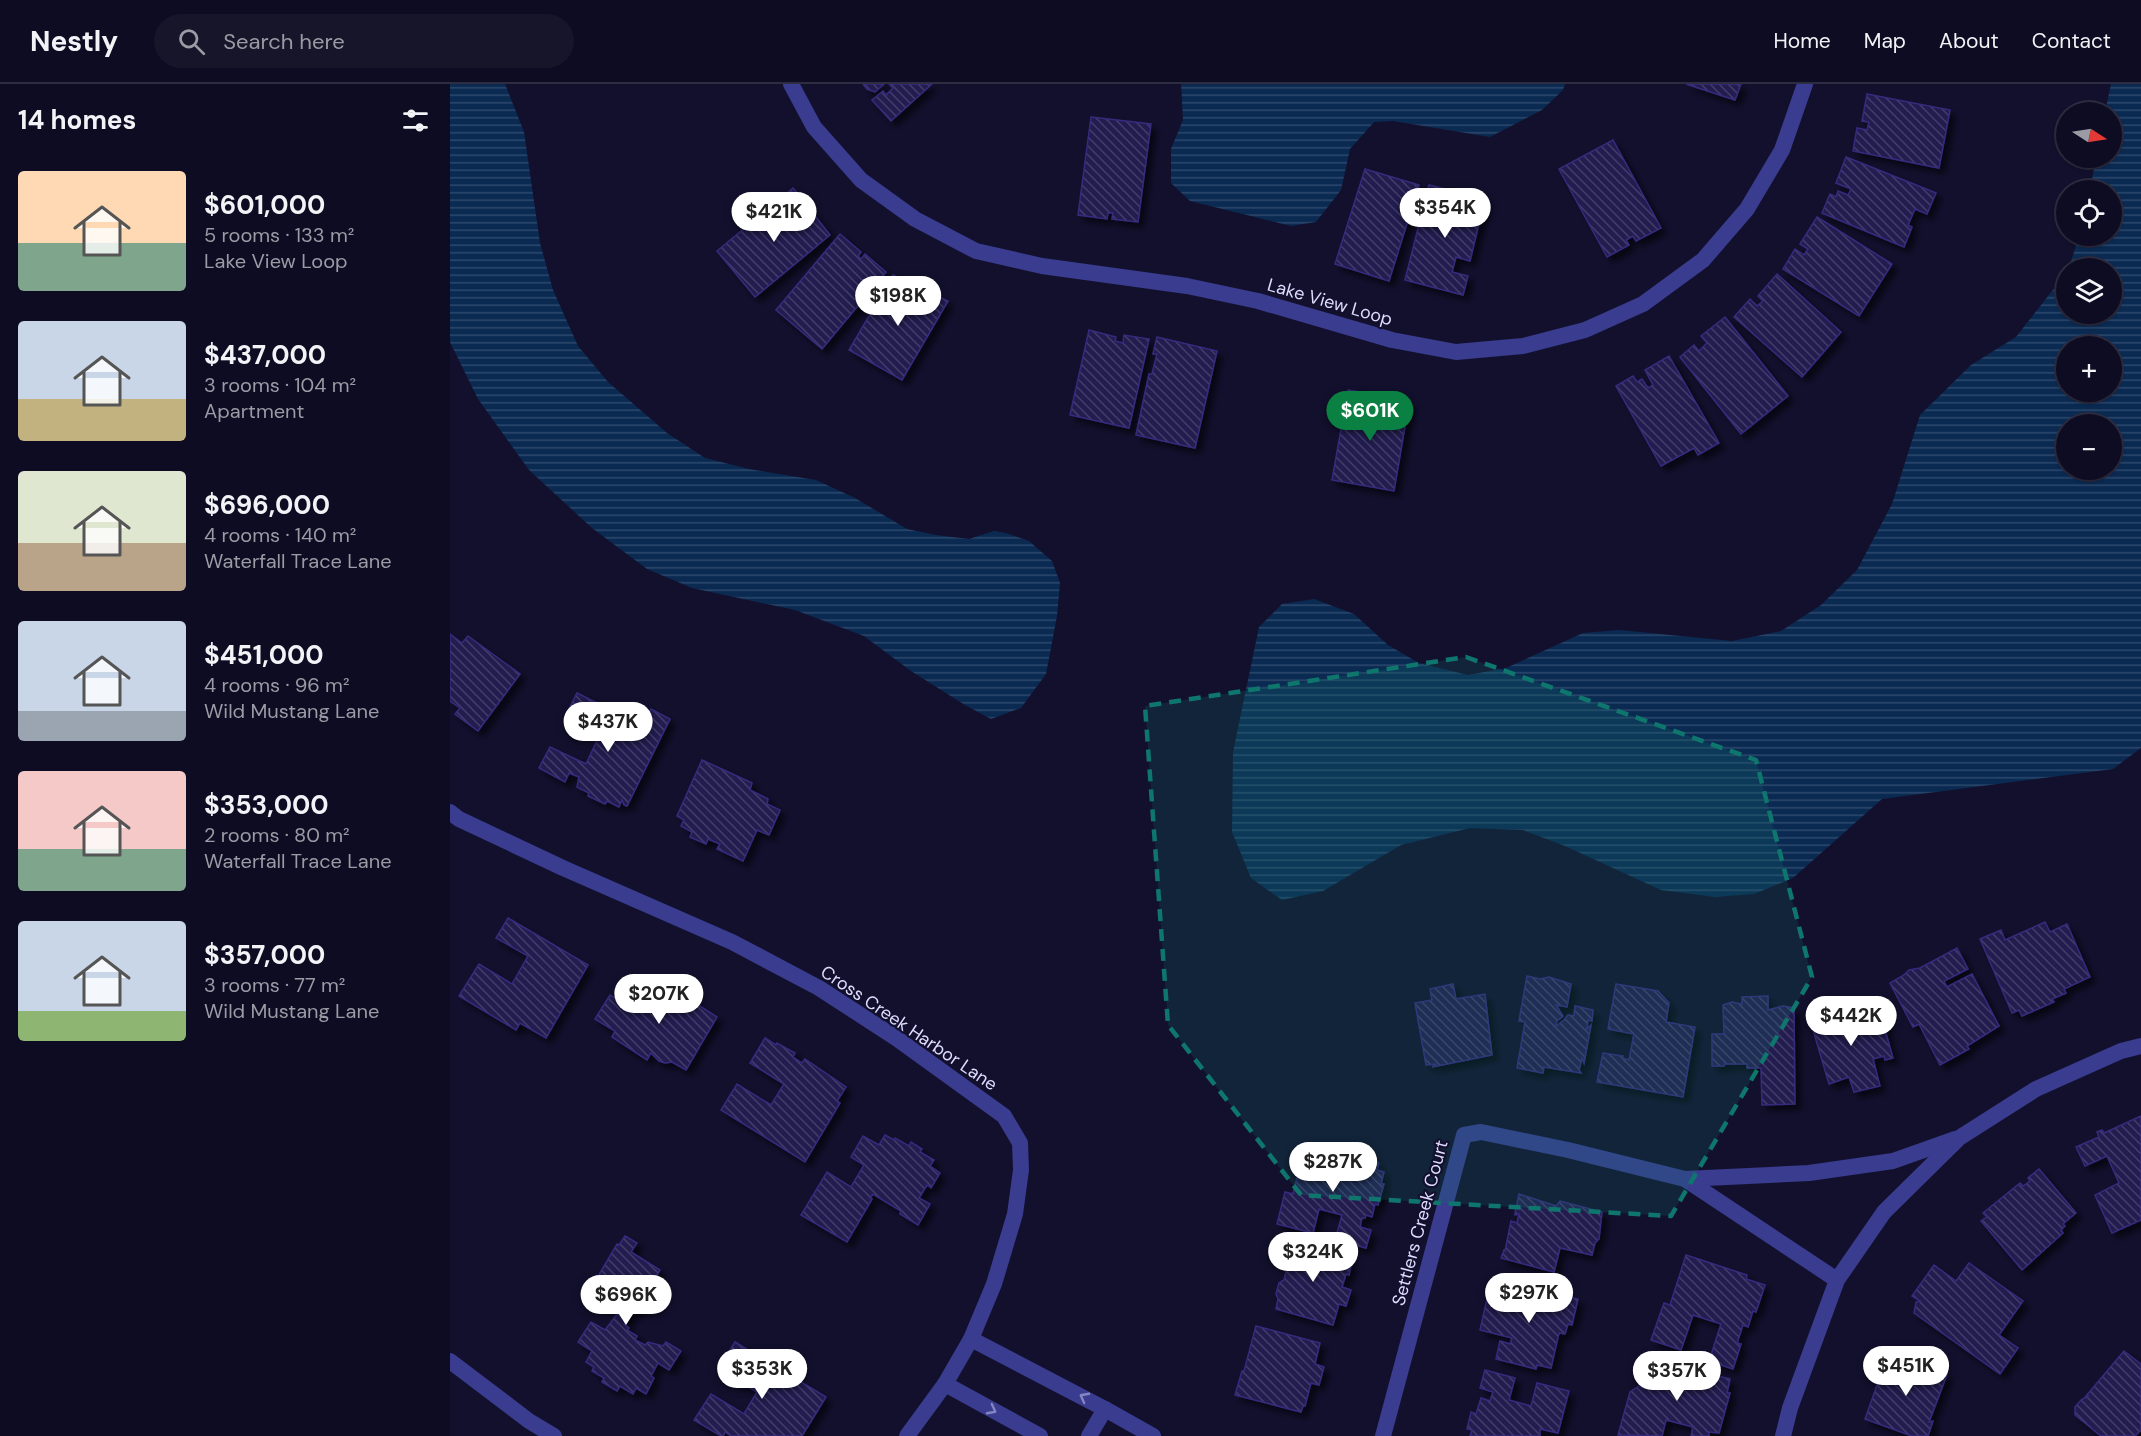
<!DOCTYPE html>
<html lang="en">
<head>
<meta charset="utf-8">
<style>
  body { margin:0; font-family:"DM Sans",sans-serif; background:#17152a; color:#f1f3f6; height:100vh; display:flex; flex-direction:column; font-size:22px; white-space:nowrap }
  * { box-sizing:border-box; margin:0 }
  p { font-size:20px; color:#9b9ba5 }
  .icon { flex:none; width:33px; height:33px; fill:none; stroke:currentColor; stroke-width:2; stroke-linecap:round; stroke-linejoin:round }
  .map { position:relative; flex:1; overflow:hidden }
  .side { display:flex; flex-direction:column; background:#0e0c22; width:450px }
  .side>* { flex:none }
  .needle { width:39px; rotate:102deg }
  .tools { position:absolute; left:1606px; top:18px; display:grid; gap:12px }
  .tools a { display:grid; place-items:center; width:66px; height:66px; border-radius:50%; background:#0e0c22; box-shadow:0 2px 4px #0004,0 0 0 2px #2e2c40; font-size:30px }
  .price { position:absolute; translate:-50% -51px; padding:0 14px; border-radius:21px; background:#fff; color:#222; font-size:20px; line-height:39px; filter:drop-shadow(0 2px 3px #0008) }
  .price::after { content:''; position:absolute; left:50%; top:36px; width:18px; height:14px; margin-left:-9px; background:inherit; clip-path:polygon(0 0,100% 0,50% 100%) }
  .price.active { background:#0b8043; color:#fff }
  ul { padding:0; list-style:none }
  li { display:flex; align-items:center; gap:18px; height:150px; padding:0 18px }
  li span { display:grid; place-items:center; flex:none; width:168px; height:120px; border-radius:6px; color:#555 }
  li>.icon { margin-inline-start:auto }
  span .icon { width:72px; height:72px; fill:#fffc; stroke-width:1 }
  li b { font-size:26px }
  h2 { display:flex; justify-content:space-between; align-items:center; height:72px; padding:0 18px; font-size:26px }
  header { display:flex; align-items:center; gap:36px; box-sizing:border-box; height:84px; padding:0 30px; background:#0e0c22; border-bottom:2px solid #2e2c40 }
  header strong { font-size:28px }
  nav { display:flex; gap:33px; margin-inline-start:auto; font-size:21px }
  .search { width:420px; height:54px; background:#17152a; display:flex; align-items:center; gap:15px; box-sizing:border-box; padding:0 21px; border-radius:33px; color:#9b9ba5; font-size:22px }
  main { display:flex; flex:1; min-height:0 }
  .map>svg:first-child { display:block }
</style>
</head>
<body>
<header>
<strong>Nestly</strong>
<div class="search"><svg class="icon" aria-label="search" viewBox="0 0 24 24"><circle cx="10" cy="10" r="6"/><path d="M15 15l6 6"/></svg>Search here</div>
<nav><a>Home</a><a>Map</a><a>About</a><a>Contact</a></nav>
</header>
<main>
<section class="side">
<h2>14 homes<svg class="icon" aria-label="filters" viewBox="0 0 24 24"><path d="M4 7h16M4 17h16"/><circle cx="9" cy="7" r="2"/><circle cx="15" cy="17" r="2"/></svg></h2>
<ul>
<li><span style="background:linear-gradient(#ffd9b3 60%,#7fa58c 0)"><svg class="icon" aria-label="home" viewBox="0 0 24 24"><path d="M3 11l9-7 9 7M6 9v11h12V9"/></svg></span><div><b>$601,000</b><p>5 rooms · 133 m²</p><p>Lake View Loop</p></div></li>
<li><span style="background:linear-gradient(#c9d6e8 65%,#c2b280 0)"><svg class="icon" aria-label="home" viewBox="0 0 24 24"><path d="M3 11l9-7 9 7M6 9v11h12V9"/></svg></span><div><b>$437,000</b><p>3 rooms · 104 m²</p><p>Apartment</p></div></li>
<li><span style="background:linear-gradient(#dfe7d0 60%,#b9a48a 0)"><svg class="icon" aria-label="home" viewBox="0 0 24 24"><path d="M3 11l9-7 9 7M6 9v11h12V9"/></svg></span><div><b>$696,000</b><p>4 rooms · 140 m²</p><p>Waterfall Trace Lane</p></div></li>
<li><span style="background:linear-gradient(#c9d6e8 75%,#9aa5b1 0)"><svg class="icon" aria-label="home" viewBox="0 0 24 24"><path d="M3 11l9-7 9 7M6 9v11h12V9"/></svg></span><div><b>$451,000</b><p>4 rooms · 96 m²</p><p>Wild Mustang Lane</p></div></li>
<li><span style="background:linear-gradient(#f6c9c9 65%,#7fa58c 0)"><svg class="icon" aria-label="home" viewBox="0 0 24 24"><path d="M3 11l9-7 9 7M6 9v11h12V9"/></svg></span><div><b>$353,000</b><p>2 rooms · 80 m²</p><p>Waterfall Trace Lane</p></div></li>
<li><span style="background:linear-gradient(#c9d6e8 75%,#8fb573 0)"><svg class="icon" aria-label="home" viewBox="0 0 24 24"><path d="M3 11l9-7 9 7M6 9v11h12V9"/></svg></span><div><b>$357,000</b><p>3 rooms · 77 m²</p><p>Wild Mustang Lane</p></div></li>
</ul>
</section>
<div class="map">
<svg width="1691" height="1352" viewBox="0 0 1691 1352">
  <defs>
    <pattern id="water-rules" width="6" height="5" patternUnits="userSpaceOnUse" patternTransform="scale(1.5)"><rect width="6" height="5" fill="#0a2a52"/><path d="M0 2.5h6" fill="none" stroke="#2d486c"/></pattern>
    <pattern id="building-back-hatch" width="6" height="6" patternUnits="userSpaceOnUse" patternTransform="scale(1.5)"><rect width="6" height="6" fill="#221b4f"/><path d="M-1 5l2 2M0 0l6 6M5-1l2 2" fill="none" stroke="#423c69"/></pattern>
    <filter id="shadow"><feDropShadow dx="5.5" dy="5.5" stdDeviation="3" flood-color="#0009"/></filter>
  </defs>
  <rect width="100%" height="100%" fill="#13102e"/>
  <g fill="url(#water-rules)" fill-rule="evenodd">
    <path d="M 0,0 L 55,0 L 74,48 L 90,159 L 103,206 L 128,262 L 158,298 L 217,349 L 255,374 L 299,385 L 366,396 L 405,414 L 457,445 L 486,451 L 519,455 L 544,447 L 556,449 L 579,457 L 602,477 L 610,499 L 607,532 L 596,590 L 571,624 L 541,635 L 515,621 L 461,587 L 414,552 L 345,526 L 242,504 L 197,485 L 142,444 L 79,386 L 28,315 L 0,258 Z"/>
    <path d="M 731,0 L 1115,0 L 1113,6 L 1092,26 L 1040,53 L 943,37 L 924,38 L 900,65 L 891,106 L 866,138 L 841,142 L 740,117 L 721,99 L 721,65 L 733,36 Z"/>
    <path d="M 1661,0 L 1691,0 L 1691,664 L 1663,685 L 1432,715 L 1343,794 L 1304,810 L 1265,813 L 1211,806 L 1115,762 L 1073,746 L 1020,744 L 951,761 L 873,807 L 832,816 L 801,794 L 782,748 L 783,668 L 809,543 L 832,520 L 864,515 L 904,530 L 938,561 L 969,579 L 1018,591 L 1056,584 L 1133,549 L 1169,546 L 1282,557 L 1331,547 L 1371,521 L 1407,486 L 1442,420 L 1470,331 L 1521,281 L 1566,253 L 1617,188 L 1617,230 L 1662,230 L 1662,184 L 1619,184 L 1629,152 L 1662,152 L 1662,106 L 1640,106 L 1646,74 L 1662,74 L 1662,28 L 1655,28 ZM 1617,262 L 1662,262 L 1662,308 L 1617,308 ZM 1617,340 L 1662,340 L 1662,386 L 1617,386 Z"/>
  </g>
  <g fill="url(#building-back-hatch)" stroke="#362c7d" stroke-width="1.5" filter="url(#shadow)">
    <path d="M 413,0 L 434,0 L 425,8 L 417,5 Z"/>
    <path d="M 439,0 L 482,0 L 441,37 L 422,16 L 433,7 L 436,11 L 443,4 Z"/>
    <path d="M 1236,0 L 1291,0 L 1285,16 Z"/>
    <path d="M 1417,10 L 1500,26 L 1489,84 L 1403,67 L 1407,44 L 1417,46 L 1419,38 L 1412,37 Z"/>
    <path d="M 641,33 L 701,40 L 688,138 L 662,135 L 663,129 L 658,129 L 657,135 L 628,131 Z"/>
    <path d="M 1163,56 L 1211,144 L 1186,157 L 1183,152 L 1176,156 L 1179,161 L 1157,173 L 1109,85 Z"/>
    <path d="M 1396,73 L 1486,109 L 1477,130 L 1465,125 L 1458,141 L 1462,143 L 1454,163 L 1372,129 L 1380,110 L 1386,113 L 1388,107 L 1398,111 L 1401,105 L 1386,99 Z"/>
    <path d="M 915,85 L 969,101 L 939,197 L 885,180 Z"/>
    <path d="M 979,101 L 1035,115 L 1020,177 L 1006,173 L 1002,188 L 1018,192 L 1013,211 L 955,196 Z"/>
    <path d="M 343,104 L 380,151 L 305,213 L 267,167 Z"/>
    <path d="M 1367,133 L 1442,180 L 1409,232 L 1333,185 L 1345,165 L 1354,171 L 1358,165 L 1350,160 Z"/>
    <path d="M 390,150 L 411,168 L 408,172 L 411,175 L 415,170 L 436,188 L 372,265 L 326,226 Z"/>
    <path d="M 1327,190 L 1391,248 L 1352,293 L 1284,233 L 1300,215 L 1307,222 L 1313,217 L 1308,212 Z"/>
    <path d="M 443,191 L 467,205 L 465,210 L 472,214 L 476,207 L 498,217 L 452,296 L 399,266 Z"/>
    <path d="M 1275,233 L 1338,312 L 1291,350 L 1230,273 L 1244,261 L 1249,267 L 1257,259 L 1251,252 Z"/>
    <path d="M 639,246 L 666,253 L 665,257 L 673,259 L 674,251 L 699,255 L 679,344 L 620,331 Z"/>
    <path d="M 707,253 L 767,267 L 745,364 L 686,351 L 699,290 L 702,290 L 707,270 L 703,270 Z"/>
    <path d="M 1219,272 L 1269,359 L 1248,371 L 1244,364 L 1211,382 L 1166,302 L 1183,292 L 1187,298 L 1192,295 L 1198,304 L 1203,301 L 1195,286 Z"/>
    <path d="M 898,306 L 922,310 L 920,321 L 928,322 L 930,314 L 959,319 L 944,407 L 882,396 Z"/>
    <path d="M 0,550 L 12,559 L 18,552 L 70,590 L 28,647 L 5,630 L 10,624 L 0,617 Z"/>
    <path d="M 127,609 L 165,628 L 162,633 L 179,641 L 175,650 L 186,656 L 201,625 L 220,635 L 177,722 L 174,721 L 172,716 L 169,723 L 157,717 L 155,720 L 138,712 L 139,709 L 127,703 L 129,693 L 119,689 L 115,698 L 89,684 L 100,663 L 136,680 L 149,652 L 114,635 Z"/>
    <path d="M 252,676 L 302,699 L 300,706 L 318,715 L 317,720 L 330,726 L 319,751 L 307,746 L 293,777 L 267,765 L 270,760 L 258,755 L 256,760 L 240,753 L 242,748 L 231,742 L 234,736 L 227,732 Z"/>
    <path d="M 58,834 L 138,881 L 96,954 L 70,939 L 66,946 L 9,912 L 29,880 L 62,900 L 78,872 L 46,854 Z"/>
    <path d="M 1595,838 L 1600,848 L 1617,840 L 1640,893 L 1614,905 L 1616,909 L 1602,915 L 1604,918 L 1572,932 L 1569,926 L 1562,929 L 1530,855 L 1551,846 L 1555,856 Z"/>
    <path d="M 1507,864 L 1518,885 L 1494,897 L 1497,903 L 1522,890 L 1549,942 L 1517,962 L 1519,965 L 1490,981 L 1469,940 L 1463,943 L 1440,899 L 1454,891 L 1459,886 L 1470,884 Z"/>
    <path d="M 1077,892 L 1090,895 L 1099,893 L 1121,900 L 1117,923 L 1106,921 L 1113,932 L 1107,937 L 1105,943 L 1114,936 L 1118,931 L 1124,932 L 1125,922 L 1143,926 L 1142,937 L 1138,936 L 1137,945 L 1141,941 L 1134,979 L 1132,974 L 1129,986 L 1131,989 L 1094,983 L 1093,989 L 1067,984 L 1075,938 L 1069,937 Z"/>
    <path d="M 197,895 L 221,909 L 218,914 L 221,916 L 224,910 L 234,917 L 236,913 L 267,933 L 236,986 L 222,978 L 215,979 L 209,977 L 201,969 L 197,976 L 162,953 L 165,947 L 145,935 L 160,911 L 180,923 Z"/>
    <path d="M 1003,900 L 1006,915 L 1035,910 L 1042,971 L 982,983 L 986,980 L 976,981 L 965,919 L 982,916 L 980,905 Z"/>
    <path d="M 1166,900 L 1208,907 L 1219,919 L 1216,938 L 1245,943 L 1233,1013 L 1147,998 L 1153,969 L 1173,972 L 1172,974 L 1179,976 L 1184,950 L 1158,945 Z"/>
    <path d="M 1318,912 L 1318,926 L 1333,922 L 1344,924 L 1345,1020 L 1312,1021 L 1311,984 L 1297,984 L 1297,980 L 1276,980 L 1275,979 L 1274,982 L 1262,982 L 1262,950 L 1274,950 L 1273,921 L 1282,918 L 1292,920 L 1292,913 Z"/>
    <path d="M 1391,924 L 1394,934 L 1419,926 L 1422,939 L 1432,935 L 1443,974 L 1435,976 L 1434,972 L 1423,975 L 1430,1002 L 1404,1008 L 1399,993 L 1379,1000 L 1359,932 Z"/>
    <path d="M 315,954 L 326,961 L 327,959 L 345,969 L 343,973 L 352,979 L 355,975 L 396,1003 L 387,1017 L 390,1019 L 355,1078 L 271,1026 L 287,1000 L 321,1021 L 334,1000 L 300,979 Z"/>
    <path d="M 1691,1032 L 1691,1136 L 1662,1149 L 1645,1111 L 1669,1099 L 1657,1072 L 1635,1082 L 1626,1063 L 1649,1053 L 1647,1048 L 1652,1046 L 1654,1049 Z"/>
    <path d="M 435,1051 L 444,1056 L 445,1054 L 459,1062 L 461,1058 L 472,1065 L 470,1068 L 484,1076 L 480,1082 L 490,1089 L 481,1104 L 477,1101 L 469,1114 L 480,1120 L 468,1141 L 450,1130 L 451,1127 L 423,1110 L 420,1114 L 422,1115 L 397,1158 L 351,1131 L 377,1088 L 401,1103 L 414,1081 L 401,1073 L 413,1052 L 429,1061 Z"/>
    <path d="M 851,1060 L 929,1079 L 927,1086 L 934,1088 L 931,1100 L 934,1100 L 928,1121 L 925,1120 L 922,1133 L 916,1131 L 915,1134 L 912,1134 L 910,1143 L 921,1146 L 916,1164 L 885,1156 L 892,1131 L 869,1125 L 863,1149 L 827,1140 L 835,1108 L 843,1110 L 850,1082 L 846,1081 Z"/>
    <path d="M 1589,1085 L 1626,1129 L 1613,1140 L 1615,1142 L 1611,1146 L 1613,1149 L 1572,1186 L 1531,1137 L 1537,1133 L 1533,1129 L 1570,1099 L 1573,1102 L 1580,1097 L 1578,1094 Z"/>
    <path d="M 1069,1110 L 1106,1122 L 1110,1117 L 1152,1128 L 1149,1155 L 1145,1159 L 1142,1171 L 1110,1164 L 1104,1188 L 1051,1174 L 1054,1166 L 1055,1167 L 1061,1137 L 1067,1139 L 1069,1130 L 1065,1131 L 1065,1129 Z"/>
    <path d="M 175,1152 L 187,1159 L 181,1168 L 210,1186 L 186,1227 L 184,1227 L 174,1240 L 179,1244 L 177,1246 L 187,1252 L 185,1256 L 195,1261 L 198,1258 L 213,1262 L 216,1258 L 231,1267 L 219,1286 L 208,1279 L 201,1292 L 204,1294 L 196,1310 L 186,1304 L 183,1310 L 170,1302 L 167,1307 L 152,1298 L 154,1294 L 142,1287 L 144,1283 L 136,1278 L 142,1267 L 128,1258 L 141,1238 L 155,1246 L 175,1220 L 143,1201 L 167,1160 L 169,1161 Z"/>
    <path d="M 835,1156 L 899,1173 L 897,1180 L 901,1182 L 899,1191 L 896,1190 L 892,1203 L 901,1206 L 896,1222 L 889,1220 L 883,1241 L 826,1225 L 828,1215 L 826,1210 L 829,1199 L 834,1196 L 839,1177 L 830,1175 Z"/>
    <path d="M 1236,1171 L 1297,1191 L 1296,1195 L 1315,1201 L 1306,1228 L 1303,1227 L 1298,1243 L 1293,1241 L 1287,1259 L 1291,1260 L 1283,1285 L 1259,1277 L 1271,1240 L 1243,1231 L 1231,1266 L 1201,1256 L 1214,1219 L 1220,1221 Z"/>
    <path d="M 1519,1179 L 1573,1217 L 1549,1251 L 1568,1264 L 1550,1290 L 1464,1229 L 1466,1218 L 1470,1217 L 1462,1212 L 1484,1181 L 1506,1197 Z"/>
    <path d="M 1059,1198 L 1128,1215 L 1122,1241 L 1118,1240 L 1115,1250 L 1109,1249 L 1101,1284 L 1087,1281 L 1086,1285 L 1046,1275 L 1050,1257 L 1060,1260 L 1062,1254 L 1030,1246 L 1037,1215 L 1054,1219 Z"/>
    <path d="M 806,1242 L 870,1259 L 865,1280 L 874,1283 L 869,1301 L 861,1299 L 855,1322 L 853,1322 L 851,1328 L 785,1311 L 792,1287 L 794,1287 Z"/>
    <path d="M 285,1258 L 376,1313 L 352,1352 L 281,1352 L 275,1348 L 273,1352 L 271,1352 L 244,1336 L 261,1310 L 294,1330 L 307,1308 L 268,1285 Z"/>
    <path d="M 1674,1267 L 1691,1280 L 1691,1346 L 1685,1352 L 1651,1352 L 1625,1331 L 1625,1323 L 1631,1316 L 1638,1312 L 1636,1312 Z"/>
    <path d="M 1438,1270 L 1497,1291 L 1479,1338 L 1483,1337 L 1478,1352 L 1462,1352 L 1415,1335 Z"/>
    <path d="M 1205,1276 L 1280,1295 L 1277,1309 L 1280,1309 L 1269,1349 L 1259,1348 L 1259,1352 L 1241,1352 L 1243,1343 L 1216,1336 L 1212,1352 L 1168,1351 L 1180,1308 L 1189,1302 L 1198,1304 Z"/>
    <path d="M 1035,1286 L 1065,1294 L 1059,1316 L 1081,1322 L 1087,1299 L 1119,1307 L 1108,1349 L 1090,1345 L 1090,1352 L 1020,1352 L 1022,1346 L 1017,1345 L 1021,1328 L 1026,1330 L 1031,1314 L 1040,1317 L 1043,1308 L 1030,1304 Z"/>
  </g>
  <g fill="none" stroke-linecap="round" stroke-linejoin="round">
    <g stroke="#393c8f" stroke-width="16">
      <path d="M 341,0 L 364,43 L 411,96 L 465,135 L 526,167 L 592,182 L 737,202 L 808,217 L 942,256 L 1006,268 L 1073,262 L 1135,246 L 1193,220 L 1253,176 L 1297,125 L 1332,66 L 1355,0"/>
      <path d="M 0,728 L 9,735 L 113,784 L 282,858 L 369,904 L 446,954 L 554,1032 L 570,1059 L 571,1086 L 565,1130 L 544,1200 L 521,1255 L 495,1300 L 457,1352"/>
      <path d="M 1235,1095 L 1359,1089 L 1443,1077 L 1505,1055"/>
      <path d="M 521,1255 L 655,1325 L 703,1352"/>
      <path d="M 0,1277 L 79,1337 L 104,1352"/>
      <path d="M 495,1300 L 590,1352"/>
      <path d="M 639,1352 L 655,1325"/>
      <path d="M 933,1352 L 1014,1051 L 1031,1048 L 1118,1066 L 1235,1095 L 1387,1196"/>
      <path d="M 1333,1352 L 1340,1324 L 1387,1196 L 1434,1128 L 1509,1054 L 1586,1005 L 1671,967 L 1691,962"/>
    </g>
  </g>
  <defs><path id="oneway-chevron" d="M-2-3.5L2.5 0L-2 3.5" fill="none" stroke-width="1.6" stroke-linecap="round" stroke-linejoin="round" transform="scale(1.5)"/></defs>
  <g stroke="#8384c1">
    <use href="#oneway-chevron" transform="translate(634 1313) rotate(-152)"/>
    <use href="#oneway-chevron" transform="translate(542 1326) rotate(28)"/>
  </g>
  <path fill="#0f766e" fill-opacity="0.2" stroke="#0f766e" stroke-width="4.5" stroke-dasharray="12 8" stroke-linejoin="round" d="M 1016,573 L 1306,676 L 1362,893 L 1221,1132 L 851,1111 L 718,941 L 695,622 Z"/>
  <g text-anchor="middle" dominant-baseline="central" stroke-width="4.5" stroke-linejoin="round" paint-order="stroke">
    <g font-size="18" fill="#deddff" stroke="#13102e">
      <text transform="translate(880 218) rotate(16)">Lake View Loop</text>
      <text transform="translate(459 944) rotate(34)">Cross Creek Harbor Lane</text>
      <text transform="translate(970 1139) rotate(-75)">Settlers Creek Court</text>
    </g>
  </g>
</svg>
<div class="tools">
<a><svg class="needle" viewBox="-14 -14 28 28"><path d="M0-13l5 13h-10z" fill="#e53935"/><path d="M0 13l5-13h-10z" fill="#9b9ba5"/></svg></a>
<a><svg class="icon" aria-label="locate" viewBox="0 0 24 24"><circle cx="12" cy="12" r="6"/><path d="M12 2v4M12 18v4M2 12h4M18 12h4"/></svg></a>
<a><svg class="icon" aria-label="layers" viewBox="0 0 24 24"><path d="M12 4l9 5-9 5-9-5zM3 14l9 5 9-5"/></svg></a>
<a>+</a>
<a>−</a>
</div>
<b class="price" style="left:995px;top:155px">$354K</b>
<b class="price" style="left:324px;top:159px">$421K</b>
<b class="price" style="left:448px;top:243px">$198K</b>
<b class="price active" style="left:920px;top:358px">$601K</b>
<b class="price" style="left:158px;top:669px">$437K</b>
<b class="price" style="left:209px;top:941px">$207K</b>
<b class="price" style="left:1401px;top:963px">$442K</b>
<b class="price" style="left:883px;top:1109px">$287K</b>
<b class="price" style="left:863px;top:1199px">$324K</b>
<b class="price" style="left:1079px;top:1240px">$297K</b>
<b class="price" style="left:176px;top:1242px">$696K</b>
<b class="price" style="left:1456px;top:1313px">$451K</b>
<b class="price" style="left:312px;top:1316px">$353K</b>
<b class="price" style="left:1227px;top:1318px">$357K</b>
</div>
</main>
</body>
</html>
